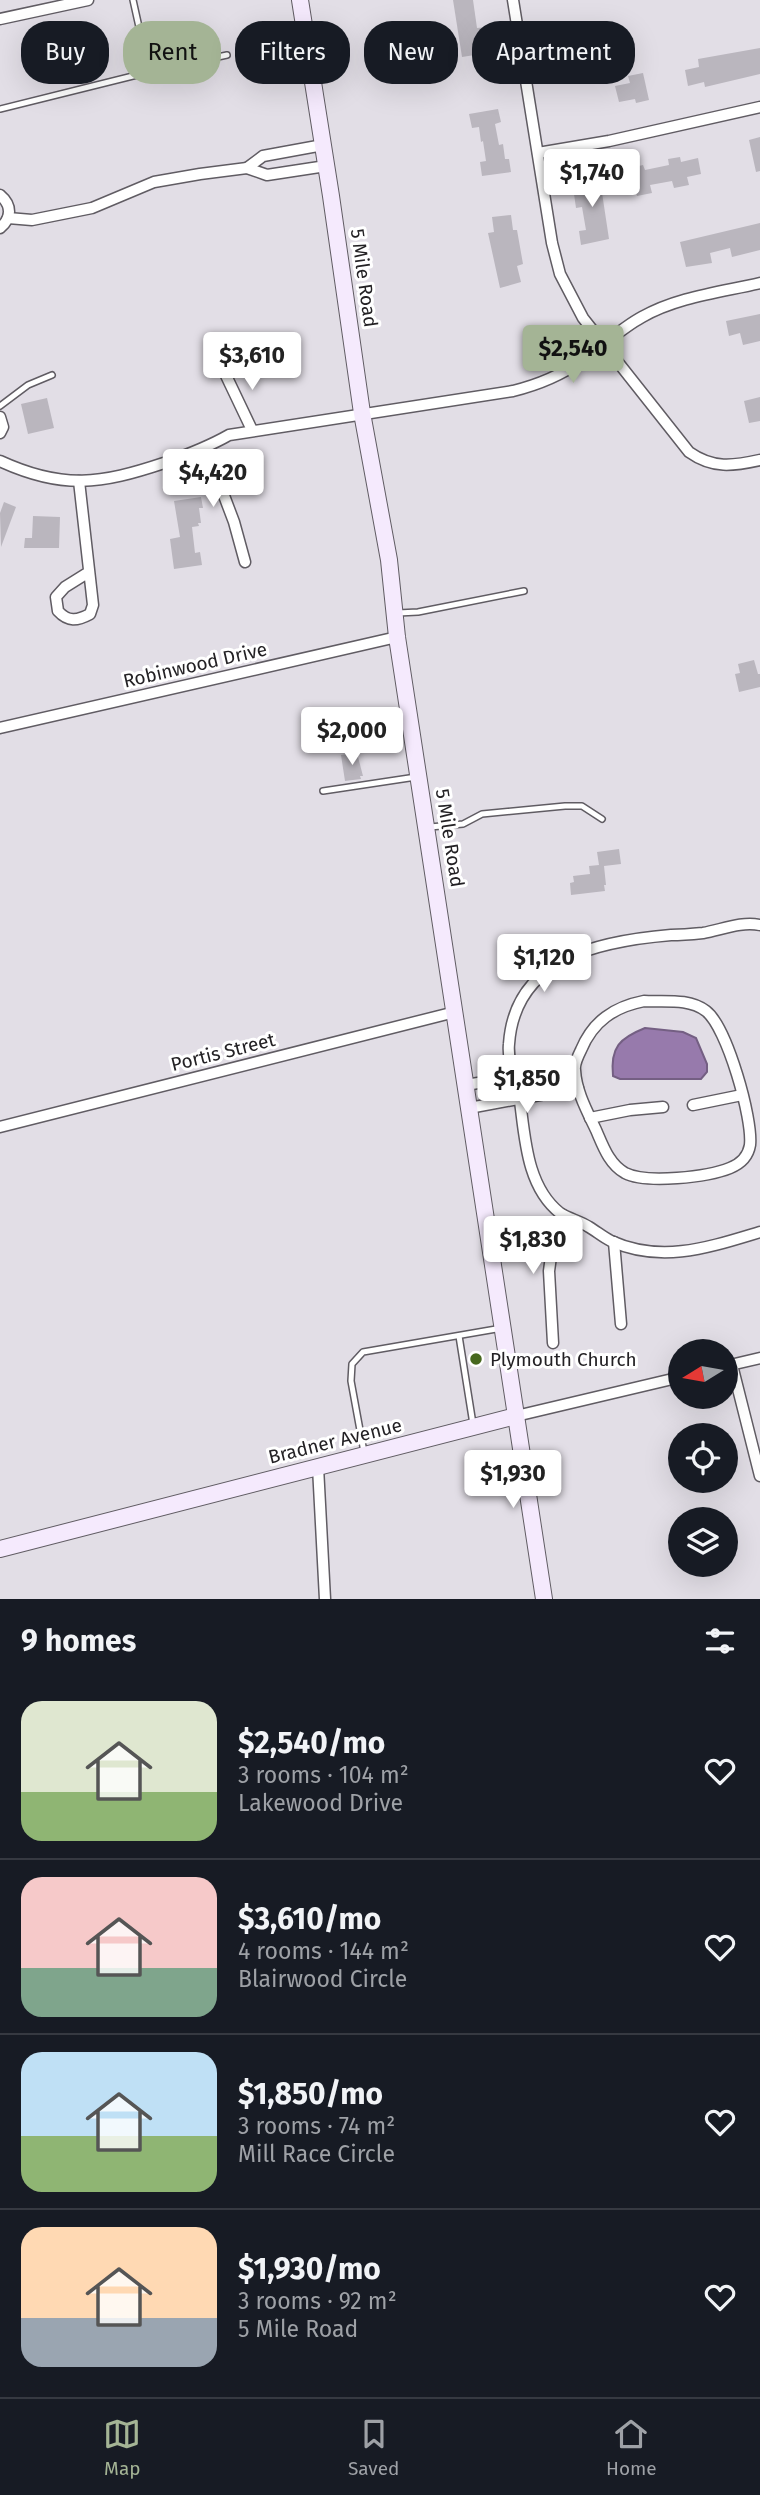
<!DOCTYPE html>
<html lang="en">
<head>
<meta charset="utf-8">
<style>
  body { margin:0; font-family:"Fira Sans",sans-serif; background:#20242c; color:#f1f3f6; height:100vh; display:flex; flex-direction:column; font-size:26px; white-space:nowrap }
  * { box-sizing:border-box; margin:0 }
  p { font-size:23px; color:#9ea1a6 }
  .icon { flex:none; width:38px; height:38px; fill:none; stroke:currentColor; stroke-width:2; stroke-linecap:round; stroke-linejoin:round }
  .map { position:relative; height:1599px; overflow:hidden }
  .sheet { display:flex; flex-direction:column; background:#171b24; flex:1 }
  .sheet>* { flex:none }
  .banner { position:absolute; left:21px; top:21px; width:719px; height:63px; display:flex; gap:14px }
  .needle { width:46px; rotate:259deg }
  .tools { position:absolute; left:668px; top:1339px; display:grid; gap:14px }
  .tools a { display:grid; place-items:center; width:70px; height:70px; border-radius:50%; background:#171b24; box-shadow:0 7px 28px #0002; font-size:35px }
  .price { position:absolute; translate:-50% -60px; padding:0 16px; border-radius:7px; background:#fff; color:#222; font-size:23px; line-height:46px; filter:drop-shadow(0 2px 4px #0008) }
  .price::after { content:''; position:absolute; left:50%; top:42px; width:21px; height:16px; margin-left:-10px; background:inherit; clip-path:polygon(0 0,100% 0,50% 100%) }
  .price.on { background:#a4b495; color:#111 }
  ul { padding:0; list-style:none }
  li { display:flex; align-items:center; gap:21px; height:175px; padding:0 21px }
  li+li { border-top:2px solid #363941 }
  li span { display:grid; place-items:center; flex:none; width:196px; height:140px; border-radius:21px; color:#555 }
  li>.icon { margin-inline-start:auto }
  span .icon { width:84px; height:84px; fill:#fffc; stroke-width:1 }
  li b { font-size:30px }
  h2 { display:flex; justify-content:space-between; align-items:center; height:84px; padding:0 21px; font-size:30px }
  .tag { padding:0 24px; border-radius:28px; background:#171b24; box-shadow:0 7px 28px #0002; font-size:24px; line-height:63px }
  .tag.on { background:#a4b495; color:#111 }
  .tab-bar { display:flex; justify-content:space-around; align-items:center; height:98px; border-top:2px solid #363941; background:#171b24; font-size:19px; color:#9ea1a6 }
  .tab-bar a { display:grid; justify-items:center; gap:4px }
  .tab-bar .on { color:#a4b495 }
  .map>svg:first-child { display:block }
</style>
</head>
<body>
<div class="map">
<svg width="760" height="1599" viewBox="0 0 760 1599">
  <rect width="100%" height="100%" fill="#e2dee6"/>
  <path fill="#977aac" stroke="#745f83" stroke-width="2" d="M 645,1028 L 683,1032 L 696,1038 L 707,1064 L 707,1072 L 701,1079 L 620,1079 L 613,1076 C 610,1047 620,1038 645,1028 Z"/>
  <g fill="#bab6be">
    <path d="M 453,0 L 473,0 L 477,28 L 486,27 L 487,40 L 479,41 L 481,54 L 462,57 Z"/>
    <path d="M 760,48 L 760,74 L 705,87 L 704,82 L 688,86 L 685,70 L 699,67 L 698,59 Z"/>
    <path d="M 643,73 L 649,100 L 636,103 L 635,99 L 619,102 L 615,86 L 630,83 L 628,76 Z"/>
    <path d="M 498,109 L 501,122 L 495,124 L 499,145 L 503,144 L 505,159 L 509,159 L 511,172 L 482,176 L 480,162 L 486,161 L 483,141 L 481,142 L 479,127 L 472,128 L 469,114 Z"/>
    <path d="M 760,137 L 760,171 L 756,172 L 749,140 Z"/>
    <path d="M 680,157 L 681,162 L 698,158 L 701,174 L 687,177 L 689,185 L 674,188 L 672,181 L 650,185 L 652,193 L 637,196 L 631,168 L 643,165 L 645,170 L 669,165 L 668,159 Z"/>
    <path d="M 599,173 L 609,239 L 581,245 L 579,231 L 586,230 L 582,207 L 576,208 L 574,194 L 580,193 L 577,176 Z"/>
    <path d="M 511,215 L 513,230 L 517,230 L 523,264 L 517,266 L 521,282 L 500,288 L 488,233 L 494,232 L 492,217 Z"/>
    <path d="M 760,223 L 760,250 L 732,257 L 730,248 L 710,253 L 712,263 L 686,267 L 680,242 Z"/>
    <path d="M 760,314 L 760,341 L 743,345 L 740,333 L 729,336 L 726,321 Z"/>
    <path d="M 760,397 L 760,421 L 749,423 L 744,401 Z"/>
    <path d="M 47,398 L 54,428 L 28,434 L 21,404 Z"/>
    <path d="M 201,497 L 203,508 L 199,508 L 201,523 L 198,523 L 199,526 L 192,527 L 195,553 L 200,552 L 202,565 L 174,569 L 170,539 L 180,537 L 174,501 Z"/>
    <path d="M 4,502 L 16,507 L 1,547 L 0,513 Z"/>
    <path d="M 33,516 L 60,517 L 59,548 L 24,548 L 25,538 L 32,538 Z"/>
    <path d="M 754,660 L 758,674 L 760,674 L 760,687 L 739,692 L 735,674 L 740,673 L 738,664 Z"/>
    <path d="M 357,753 L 363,776 L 360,776 L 361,779 L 345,781 L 341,755 Z"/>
    <path d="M 619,849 L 621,864 L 604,866 L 606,885 L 604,885 L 605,891 L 571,895 L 570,883 L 574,882 L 573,876 L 590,874 L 589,866 L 599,865 L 597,852 Z"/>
  </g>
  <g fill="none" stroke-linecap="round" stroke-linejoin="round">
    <g stroke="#605c63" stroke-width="8">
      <g id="lane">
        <path d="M 133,0 L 149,72 L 227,55"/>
        <path d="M 0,109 L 149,72"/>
        <path d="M 0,406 L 28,385 L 52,375"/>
        <path d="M 398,613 L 418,612 L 524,591"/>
        <path d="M 323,791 L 416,777"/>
        <path d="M 430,827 L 463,824 L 482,814 L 565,806 L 582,806 L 602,819"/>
        <path d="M 459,1336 L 473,1424"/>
        <path d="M 364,1452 L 351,1381 L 352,1364 L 363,1352 L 502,1328"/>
      </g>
    </g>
    <g stroke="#605c63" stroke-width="13">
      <g id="street">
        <path d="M 513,0 L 552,243 L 560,274 L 583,318 L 689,452 C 713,469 733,466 760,460"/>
        <path d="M 0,19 L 88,0"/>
        <path d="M 538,153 L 609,141 L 760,107"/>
        <path d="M 247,168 L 263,156 L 323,145"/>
        <path d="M 0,195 C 12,205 12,218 0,228"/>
        <path d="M 8,218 L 32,220 L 92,208 L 154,182 L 200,174 L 247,168 L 267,175 L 326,166"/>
        <path d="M 222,367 L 252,430"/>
        <path d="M 0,417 L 3,427 L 0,433"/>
        <path d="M 206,448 L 234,522 L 245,562"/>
        <path d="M 0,461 C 63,490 101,484 164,463 C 187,455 208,447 229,435 L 513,391 C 537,385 560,376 581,361 C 602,347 620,329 642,317 C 677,297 721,292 760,283"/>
        <path d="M 79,481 L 93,605 L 90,614 C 77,621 68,622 58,611 L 56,597 L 65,587 L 89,572"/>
        <path d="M 0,728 L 397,637"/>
        <path d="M 760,925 C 741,921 721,930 703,933 C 693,934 682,935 671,935 C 600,941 515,957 509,1044 C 507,1062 517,1083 520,1101 C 525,1139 527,1187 560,1213 C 569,1219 580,1221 589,1227 C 596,1231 603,1237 611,1241 C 662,1264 710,1247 760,1232"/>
        <path d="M 644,1001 C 665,1002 689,998 706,1011 C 727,1027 753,1119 750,1145 C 748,1157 740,1164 730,1168 C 708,1177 646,1184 625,1173 C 609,1164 603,1146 596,1130 C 587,1111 576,1091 575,1070 C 574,1064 578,1056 581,1050 C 593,1021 614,1007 644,1001 Z"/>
        <path d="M 466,1085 L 574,1067"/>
        <path d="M 693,1105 L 742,1095"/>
        <path d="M 469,1108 L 578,1088"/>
        <path d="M 590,1118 L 630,1110 L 663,1107"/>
        <path d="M 0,1127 L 455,1012"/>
        <path d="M 614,1242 L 621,1324"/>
        <path d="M 553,1343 L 549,1271 L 552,1249 L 563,1215"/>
        <path d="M 732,1365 L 760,1476"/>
        <path d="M 726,1366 L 760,1358"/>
        <path d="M 516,1416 L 681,1377"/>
        <path d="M 318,1467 L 325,1599"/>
      </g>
    </g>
    <g stroke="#605c63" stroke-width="18">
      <g id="secondary">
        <path d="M 300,0 L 331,196 L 362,413 L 389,560 L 397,637 L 544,1599"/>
        <path d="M 0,1549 L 516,1416"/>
      </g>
    </g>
    <use href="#lane" stroke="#fff" stroke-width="5"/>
    <use href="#street" stroke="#fff" stroke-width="10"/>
    <use href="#secondary" stroke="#f5eafd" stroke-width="16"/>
  </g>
  <circle fill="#47681e" stroke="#fff" stroke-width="2.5" cx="476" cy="1359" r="7"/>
  <g text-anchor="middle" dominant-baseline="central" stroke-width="6" stroke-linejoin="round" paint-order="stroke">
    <g font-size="19" fill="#232124" stroke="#fff">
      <text transform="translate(364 278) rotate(82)">5 Mile Road</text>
      <text transform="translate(195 665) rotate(-13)">Robinwood Drive</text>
      <text transform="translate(450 838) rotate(81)">5 Mile Road</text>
      <text transform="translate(223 1052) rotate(-14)">Portis Street</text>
      <text transform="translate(335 1441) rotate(-14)">Bradner Avenue</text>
    </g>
    <g font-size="19" fill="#232124" stroke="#fff" text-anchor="start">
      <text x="490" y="1359">Plymouth Church</text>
    </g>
  </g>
</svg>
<div class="tools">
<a><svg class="needle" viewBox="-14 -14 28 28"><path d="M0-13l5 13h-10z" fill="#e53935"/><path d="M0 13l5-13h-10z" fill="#9ea1a6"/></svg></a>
<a><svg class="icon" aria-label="locate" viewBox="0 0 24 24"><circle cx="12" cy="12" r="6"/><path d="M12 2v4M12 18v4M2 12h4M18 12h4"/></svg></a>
<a><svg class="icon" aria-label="layers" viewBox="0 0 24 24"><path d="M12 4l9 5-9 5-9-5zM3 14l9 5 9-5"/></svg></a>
</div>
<b class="price" style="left:592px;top:209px">$1,740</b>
<b class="price on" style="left:573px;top:385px">$2,540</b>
<b class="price" style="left:252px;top:392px">$3,610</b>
<b class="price" style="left:213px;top:509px">$4,420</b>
<b class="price" style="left:352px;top:767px">$2,000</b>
<b class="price" style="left:544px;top:994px">$1,120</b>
<b class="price" style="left:527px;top:1115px">$1,850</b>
<b class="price" style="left:533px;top:1276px">$1,830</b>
<b class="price" style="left:513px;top:1510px">$1,930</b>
<div class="banner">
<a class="tag">Buy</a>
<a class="tag on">Rent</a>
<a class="tag">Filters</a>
<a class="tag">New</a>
<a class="tag">Apartment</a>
</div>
</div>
<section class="sheet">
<h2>9 homes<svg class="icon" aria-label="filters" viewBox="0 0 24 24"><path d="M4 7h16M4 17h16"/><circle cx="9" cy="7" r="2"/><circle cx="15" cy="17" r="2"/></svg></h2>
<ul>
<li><span style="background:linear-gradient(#dfe7d0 65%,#8fb573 0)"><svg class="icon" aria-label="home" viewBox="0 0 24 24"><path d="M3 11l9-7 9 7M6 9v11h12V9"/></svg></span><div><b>$2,540/mo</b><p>3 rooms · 104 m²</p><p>Lakewood Drive</p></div><svg class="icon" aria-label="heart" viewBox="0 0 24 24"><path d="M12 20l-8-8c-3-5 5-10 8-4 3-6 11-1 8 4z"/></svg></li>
<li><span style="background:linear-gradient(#f6c9c9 65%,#7fa58c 0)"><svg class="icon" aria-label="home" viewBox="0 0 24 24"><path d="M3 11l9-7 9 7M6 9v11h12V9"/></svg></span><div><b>$3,610/mo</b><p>4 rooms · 144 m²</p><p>Blairwood Circle</p></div><svg class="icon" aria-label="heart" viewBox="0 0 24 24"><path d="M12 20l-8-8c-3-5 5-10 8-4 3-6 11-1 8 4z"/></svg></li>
<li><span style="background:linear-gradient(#bfe0f5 60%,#8fb573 0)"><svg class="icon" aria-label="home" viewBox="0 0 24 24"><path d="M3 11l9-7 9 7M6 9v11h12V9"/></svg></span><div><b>$1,850/mo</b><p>3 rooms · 74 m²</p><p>Mill Race Circle</p></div><svg class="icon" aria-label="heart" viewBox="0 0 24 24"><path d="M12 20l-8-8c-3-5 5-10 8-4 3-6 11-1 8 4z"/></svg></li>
<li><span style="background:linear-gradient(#ffd9b3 65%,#9aa5b1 0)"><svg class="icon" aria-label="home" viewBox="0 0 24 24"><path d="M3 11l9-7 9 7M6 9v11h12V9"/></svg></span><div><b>$1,930/mo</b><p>3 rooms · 92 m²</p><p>5 Mile Road</p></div><svg class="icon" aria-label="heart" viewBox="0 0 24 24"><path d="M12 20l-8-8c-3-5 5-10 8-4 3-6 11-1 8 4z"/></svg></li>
</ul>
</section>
<nav class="tab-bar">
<a class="on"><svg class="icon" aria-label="map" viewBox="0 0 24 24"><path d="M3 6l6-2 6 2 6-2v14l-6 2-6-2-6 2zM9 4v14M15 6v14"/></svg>Map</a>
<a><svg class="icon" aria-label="saved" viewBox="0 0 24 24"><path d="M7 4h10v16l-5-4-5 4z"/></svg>Saved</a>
<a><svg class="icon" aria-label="home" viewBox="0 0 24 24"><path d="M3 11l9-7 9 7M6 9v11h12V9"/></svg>Home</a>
</nav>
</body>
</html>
